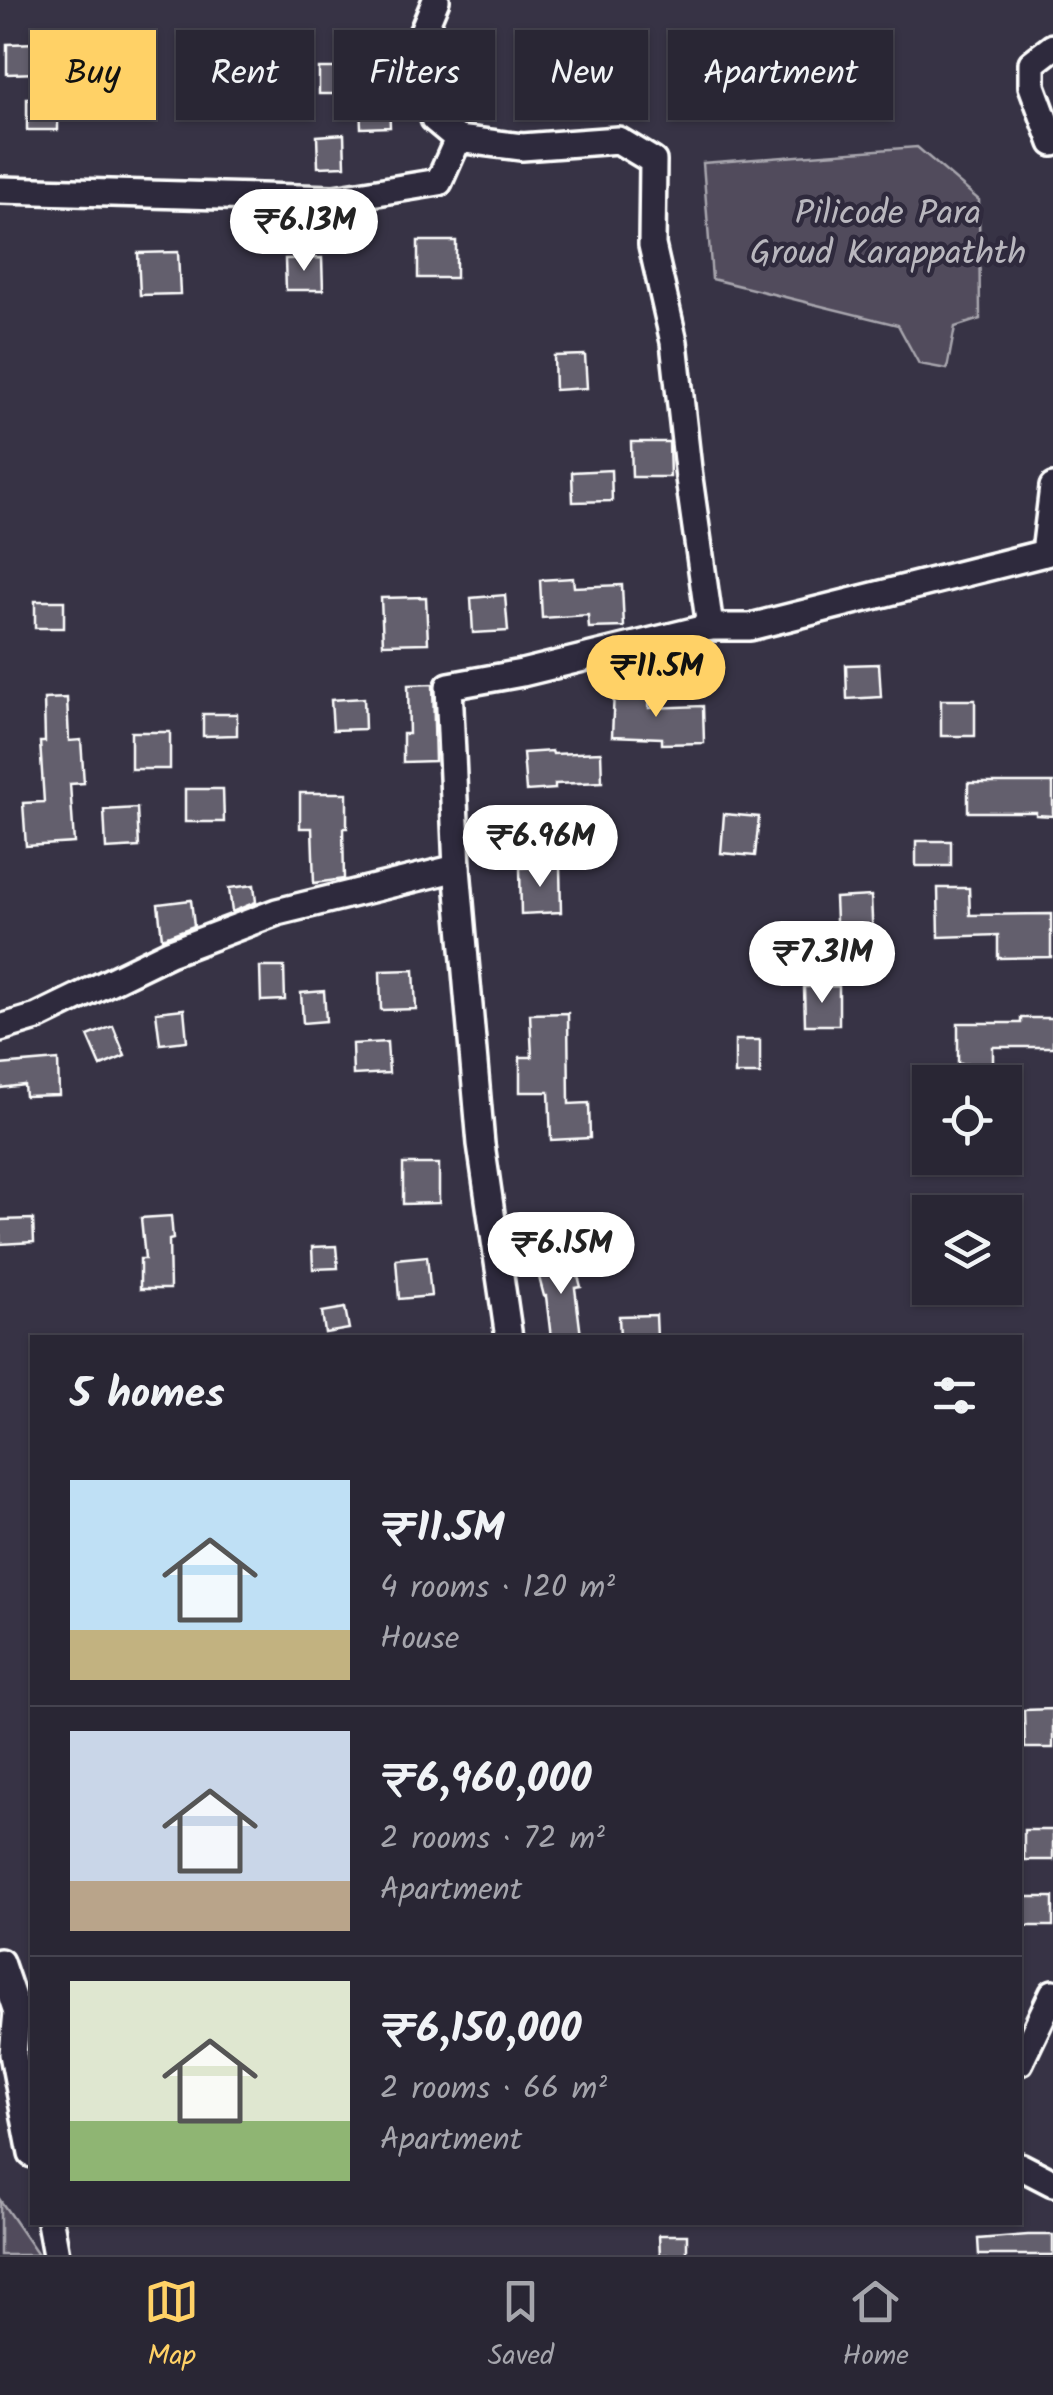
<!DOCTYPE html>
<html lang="en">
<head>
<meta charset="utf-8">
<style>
  body { margin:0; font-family:Kalam,sans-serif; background:#312e3c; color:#f1f3f6; height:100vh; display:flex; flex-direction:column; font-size:38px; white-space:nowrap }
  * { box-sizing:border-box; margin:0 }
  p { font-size:32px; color:#a5a5ac }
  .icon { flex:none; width:55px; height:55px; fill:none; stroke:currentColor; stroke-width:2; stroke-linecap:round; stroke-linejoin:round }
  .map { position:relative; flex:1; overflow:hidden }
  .side { position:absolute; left:30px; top:1335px; width:992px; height:890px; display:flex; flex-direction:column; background:#292634; border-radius:0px; box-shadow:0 2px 8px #0004,0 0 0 2px #45434f }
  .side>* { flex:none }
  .hud { position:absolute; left:30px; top:30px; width:995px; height:90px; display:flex; gap:20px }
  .tools { position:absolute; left:912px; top:1065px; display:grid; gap:20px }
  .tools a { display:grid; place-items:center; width:110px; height:110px; border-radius:0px; background:#292634; box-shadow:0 2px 8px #0004,0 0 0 2px #45434f; font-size:50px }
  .price { position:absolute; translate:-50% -85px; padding:0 22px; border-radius:35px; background:#fff; color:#222; font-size:32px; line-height:65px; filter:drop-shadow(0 2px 5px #0008) }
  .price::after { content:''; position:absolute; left:50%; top:60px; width:30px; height:22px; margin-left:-15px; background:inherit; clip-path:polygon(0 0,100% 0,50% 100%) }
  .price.on { background:#ffd166; color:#111 }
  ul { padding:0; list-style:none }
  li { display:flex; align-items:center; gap:30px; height:250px; padding:0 40px }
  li+li { border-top:2px solid #45434f }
  li span { display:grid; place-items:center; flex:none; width:280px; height:200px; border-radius:0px; color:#555 }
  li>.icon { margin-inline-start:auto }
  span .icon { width:120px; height:120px; fill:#fffc; stroke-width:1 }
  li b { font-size:42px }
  h2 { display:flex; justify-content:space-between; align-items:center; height:120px; padding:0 40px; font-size:42px }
  .tag { padding:0 35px; border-radius:0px; background:#292634; box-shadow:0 2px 8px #0004,0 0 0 2px #45434f; font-size:35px; line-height:90px }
  .tag.on { background:#ffd166; color:#111 }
  .menu { display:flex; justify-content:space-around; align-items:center; height:140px; border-top:2px solid #45434f; background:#292634; font-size:28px; color:#a5a5ac }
  .menu a { display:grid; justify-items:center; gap:5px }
  .menu .on { color:#ffd166 }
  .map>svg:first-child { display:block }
</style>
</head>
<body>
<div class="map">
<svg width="1053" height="2255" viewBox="0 0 1053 2255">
  <rect width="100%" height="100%" fill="#373345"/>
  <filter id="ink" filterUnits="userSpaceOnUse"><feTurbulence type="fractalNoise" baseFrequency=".01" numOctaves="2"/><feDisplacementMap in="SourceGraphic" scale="20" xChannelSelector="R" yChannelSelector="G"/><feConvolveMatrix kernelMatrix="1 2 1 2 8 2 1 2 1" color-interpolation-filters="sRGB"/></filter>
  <g filter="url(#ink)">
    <g fill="#514c5c" stroke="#a8a6ae" stroke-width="2.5">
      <path d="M 917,147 L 979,200 L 980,319 L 955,327 L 947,369 L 919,364 L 898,325 L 712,279 L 703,163 Z"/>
      <path d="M 0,2200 L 38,2255 L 0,2255 Z"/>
    </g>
    <g fill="#635f6d" stroke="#fff" stroke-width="2.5">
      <path d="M 38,43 L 39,73 L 7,74 L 7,44 Z"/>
      <rect x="319" y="68" width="22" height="26"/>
      <rect x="197" y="70" width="34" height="36"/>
      <path d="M 490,86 L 491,114 L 469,115 L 467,87 Z"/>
      <rect x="27" y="98" width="31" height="32"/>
      <path d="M 389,102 L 390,127 L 361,128 L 360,103 Z"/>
      <path d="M 344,134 L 345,166 L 318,167 L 317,136 Z"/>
      <rect x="418" y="241" width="38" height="37"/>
      <path d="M 178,252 L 180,294 L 140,295 L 138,253 Z"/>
      <path d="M 322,258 L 323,290 L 286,290 L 285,259 Z"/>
      <path d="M 585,355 L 587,388 L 555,390 L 554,356 Z"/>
      <path d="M 631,442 L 669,442 L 670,477 L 632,477 Z"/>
      <path d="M 611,470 L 612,501 L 573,502 L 572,472 Z"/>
      <path d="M 573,578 L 574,587 L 622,585 L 624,627 L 589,628 L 588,615 L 542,618 L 540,580 Z"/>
      <path d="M 505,595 L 508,631 L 473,633 L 471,598 Z"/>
      <path d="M 426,597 L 428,643 L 383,644 L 381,598 Z"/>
      <rect x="35" y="601" width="29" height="27"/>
      <path d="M 879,664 L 881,697 L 847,699 L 846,665 Z"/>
      <path d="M 433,684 L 435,761 L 403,762 L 403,734 L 409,734 L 408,685 Z"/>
      <path d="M 614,691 L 650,693 L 649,708 L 703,706 L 704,743 L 662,744 L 662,738 L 612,736 Z"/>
      <path d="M 67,698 L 69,741 L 81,740 L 84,783 L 70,784 L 74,843 L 26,846 L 23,803 L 44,802 L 40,742 L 45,742 L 44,699 Z"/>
      <path d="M 364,698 L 365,729 L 333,730 L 331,700 Z"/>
      <rect x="941" y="700" width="34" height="36"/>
      <path d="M 203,714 L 237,714 L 237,735 L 203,736 Z"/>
      <rect x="131" y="732" width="39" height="37"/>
      <path d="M 552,751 L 553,754 L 601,752 L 602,782 L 555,784 L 555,789 L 526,791 L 523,753 Z"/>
      <path d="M 968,783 L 1053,783 L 1053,816 L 1036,815 L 1036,812 L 968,812 Z"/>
      <path d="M 185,789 L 223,789 L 224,822 L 185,822 Z"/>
      <path d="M 300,793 L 347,793 L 347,828 L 343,828 L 344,879 L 314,883 L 312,828 L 300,828 Z"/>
      <path d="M 137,808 L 139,847 L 106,849 L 104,810 Z"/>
      <path d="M 724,814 L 759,817 L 755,856 L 721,853 Z"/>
      <rect x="916" y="841" width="35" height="25"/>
      <path d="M 560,866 L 561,912 L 521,914 L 520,868 Z"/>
      <path d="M 254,885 L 256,902 L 232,912 L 229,888 Z"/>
      <path d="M 938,888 L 969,888 L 970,915 L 1051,914 L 1051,957 L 998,958 L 998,935 L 939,937 Z"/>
      <path d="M 871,896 L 873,941 L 837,943 L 835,898 Z"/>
      <path d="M 191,900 L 194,926 L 162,938 L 158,904 Z"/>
      <path d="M 260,967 L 284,967 L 285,1000 L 261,1001 Z"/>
      <path d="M 414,970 L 416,1009 L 381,1010 L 380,971 Z"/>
      <path d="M 839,986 L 839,1025 L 805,1025 L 804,987 Z"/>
      <path d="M 324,991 L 326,1021 L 303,1023 L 301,993 Z"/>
      <path d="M 184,1009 L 187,1041 L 160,1044 L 156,1012 Z"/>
      <path d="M 568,1013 L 569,1104 L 589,1103 L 590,1138 L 551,1140 L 549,1092 L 520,1092 L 520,1057 L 532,1057 L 530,1014 Z"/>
      <path d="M 1021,1018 L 1053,1018 L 1053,1047 L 993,1047 L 993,1064 L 958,1064 L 958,1023 L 1021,1023 Z"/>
      <path d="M 113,1026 L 125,1056 L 101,1066 L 88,1036 Z"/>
      <rect x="735" y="1040" width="25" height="34"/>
      <path d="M 387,1042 L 389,1073 L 353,1075 L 352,1044 Z"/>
      <path d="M 58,1060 L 59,1095 L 25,1096 L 24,1085 L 0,1088 L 0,1065 Z"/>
      <path d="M 403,1164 L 439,1164 L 439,1203 L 403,1204 Z"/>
      <path d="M 171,1216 L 173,1239 L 169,1240 L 170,1289 L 140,1289 L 140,1259 L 145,1259 L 141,1218 Z"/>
      <path d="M 33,1219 L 34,1242 L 0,1244 L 0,1220 Z"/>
      <path d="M 336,1246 L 338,1268 L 313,1269 L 312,1247 Z"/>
      <path d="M 427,1256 L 431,1296 L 399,1299 L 396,1259 Z"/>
      <path d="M 573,1257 L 581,1287 L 575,1288 L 581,1336 L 551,1338 L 546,1296 L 544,1296 L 536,1266 Z"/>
      <path d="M 345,1308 L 349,1329 L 325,1333 L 322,1312 Z"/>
      <path d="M 656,1315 L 657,1338 L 620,1338 L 619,1316 Z"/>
      <path d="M 1053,1709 L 1053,1748 L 1025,1748 L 1024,1710 Z"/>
      <rect x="1024" y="1830" width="29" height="30"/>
      <rect x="1020" y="1897" width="33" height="29"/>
      <path d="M 659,2235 L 687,2235 L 687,2255 L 660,2255 Z"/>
      <path d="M 1028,2235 L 1053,2235 L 1053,2255 L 979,2255 L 978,2239 Z"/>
    </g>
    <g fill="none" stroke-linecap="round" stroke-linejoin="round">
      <g stroke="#fff" stroke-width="32">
        <g id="minor">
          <path d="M 436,0 L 421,36 L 434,119 L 458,139 L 522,147 L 618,140 L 653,161 L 652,245 L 674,342 L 689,478 L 710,627"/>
          <path d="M 1053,47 L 1032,63 L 1032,86 L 1053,143"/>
          <path d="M 0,190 L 334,199 L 439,182 L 458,139"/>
          <path d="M 1045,553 L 1053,487"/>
          <path d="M 457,868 L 481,1144 L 509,1338"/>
          <path d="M 0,1028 L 37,1017 L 169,953 L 277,912 L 457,868 L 449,686 L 522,673 L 710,627 L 750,627 L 1053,551"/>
          <path d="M 0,1962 L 17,2012 L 13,2054 L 32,2154"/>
          <path d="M 1020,2062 L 1053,1993"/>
          <path d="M 1020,2166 L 1053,2183"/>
          <path d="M 50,2222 L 56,2255"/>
        </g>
      </g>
      <use href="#minor" stroke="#2f2a3d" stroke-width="25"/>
    </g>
  </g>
  <g text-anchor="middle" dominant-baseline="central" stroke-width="9" stroke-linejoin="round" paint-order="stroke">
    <g font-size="35" fill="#b9b7be" stroke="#2f2a3d">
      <text x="888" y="215">Pilicode Para<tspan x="888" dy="40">Groud Karappathth</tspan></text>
    </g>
  </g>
</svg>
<div class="tools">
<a><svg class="icon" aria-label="locate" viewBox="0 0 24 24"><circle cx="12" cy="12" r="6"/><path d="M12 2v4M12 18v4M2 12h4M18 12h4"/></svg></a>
<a><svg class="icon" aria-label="layers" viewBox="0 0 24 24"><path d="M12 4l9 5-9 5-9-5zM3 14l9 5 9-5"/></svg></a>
</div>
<b class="price" style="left:304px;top:274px">₹6.13M</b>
<b class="price on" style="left:656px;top:720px">₹11.5M</b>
<b class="price" style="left:540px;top:890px">₹6.96M</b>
<b class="price" style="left:822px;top:1006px">₹7.31M</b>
<b class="price" style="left:561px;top:1297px">₹6.15M</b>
<div class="hud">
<a class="tag on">Buy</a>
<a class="tag">Rent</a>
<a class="tag">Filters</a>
<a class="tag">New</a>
<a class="tag">Apartment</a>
</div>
<section class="side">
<h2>5 homes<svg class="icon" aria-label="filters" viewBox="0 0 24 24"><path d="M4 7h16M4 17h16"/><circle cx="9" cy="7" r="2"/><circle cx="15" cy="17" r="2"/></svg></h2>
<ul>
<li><span style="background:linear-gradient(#bfe0f5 75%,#c2b280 0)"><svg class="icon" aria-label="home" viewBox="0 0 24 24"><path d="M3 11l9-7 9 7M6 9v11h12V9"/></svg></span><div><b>₹11.5M</b><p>4 rooms · 120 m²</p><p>House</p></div></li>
<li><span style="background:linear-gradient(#c9d6e8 75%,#b9a48a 0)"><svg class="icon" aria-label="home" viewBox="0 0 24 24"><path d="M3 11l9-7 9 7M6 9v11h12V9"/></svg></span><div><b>₹6,960,000</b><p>2 rooms · 72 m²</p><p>Apartment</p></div></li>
<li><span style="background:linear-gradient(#dfe7d0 70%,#8fb573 0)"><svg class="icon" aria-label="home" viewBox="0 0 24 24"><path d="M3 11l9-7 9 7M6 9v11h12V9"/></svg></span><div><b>₹6,150,000</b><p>2 rooms · 66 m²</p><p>Apartment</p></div></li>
</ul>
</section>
</div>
<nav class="menu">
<a class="on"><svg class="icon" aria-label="map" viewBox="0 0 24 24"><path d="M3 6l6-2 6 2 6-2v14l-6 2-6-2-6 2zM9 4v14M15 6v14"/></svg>Map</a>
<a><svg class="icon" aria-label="saved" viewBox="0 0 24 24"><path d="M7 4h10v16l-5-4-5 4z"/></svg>Saved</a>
<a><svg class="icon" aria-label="home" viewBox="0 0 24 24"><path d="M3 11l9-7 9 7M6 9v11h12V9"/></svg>Home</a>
</nav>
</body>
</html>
